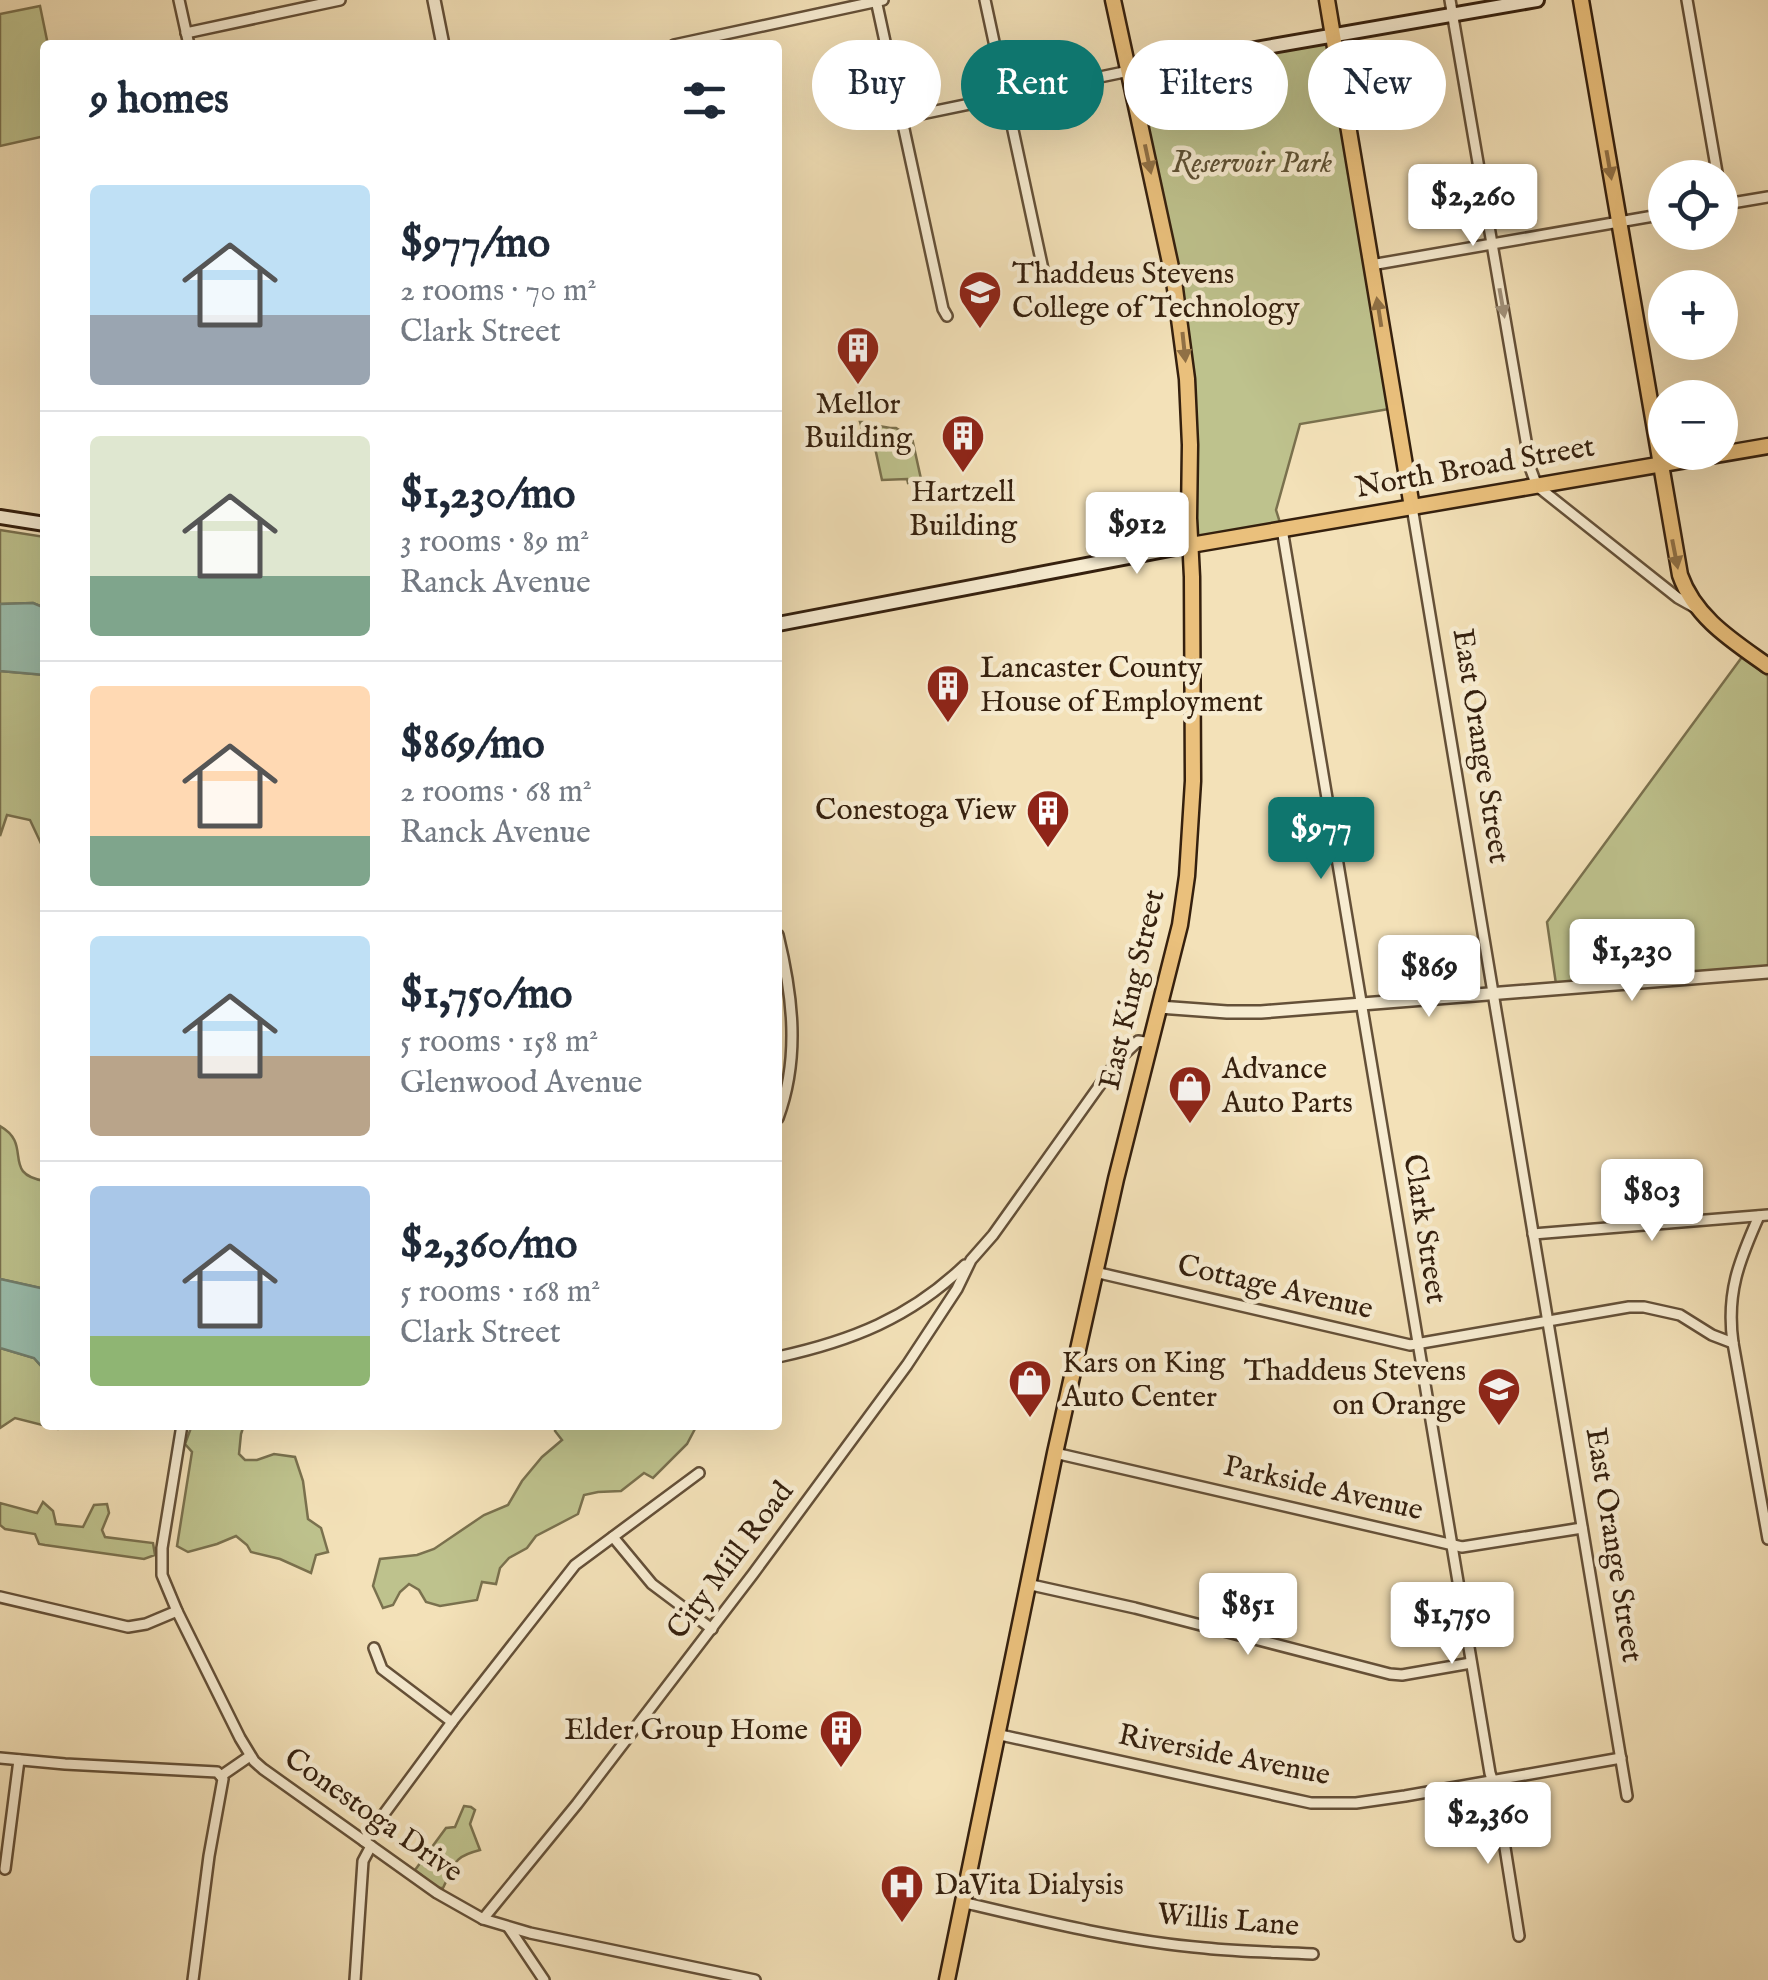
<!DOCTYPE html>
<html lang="en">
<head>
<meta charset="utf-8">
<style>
  body { margin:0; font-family:"IM FELL English",serif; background:#f2f2f3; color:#1f2937; height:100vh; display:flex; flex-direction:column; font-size:38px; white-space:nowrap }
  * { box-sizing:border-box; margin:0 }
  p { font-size:32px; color:#747a83 }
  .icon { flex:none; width:55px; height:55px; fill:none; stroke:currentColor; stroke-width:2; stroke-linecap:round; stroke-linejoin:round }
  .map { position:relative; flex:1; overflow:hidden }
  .side { position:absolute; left:40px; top:40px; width:742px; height:1390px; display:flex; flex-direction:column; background:#fff; border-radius:10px; box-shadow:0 10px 40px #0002 }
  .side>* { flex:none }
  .top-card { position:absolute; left:812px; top:40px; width:805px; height:90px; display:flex; gap:20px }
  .buttons { position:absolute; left:1648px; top:160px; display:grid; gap:20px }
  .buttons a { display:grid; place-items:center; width:90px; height:90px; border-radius:50%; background:#fff; box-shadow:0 10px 40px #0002; font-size:50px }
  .price { position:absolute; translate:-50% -85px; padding:0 22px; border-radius:10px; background:#fff; color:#222; font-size:32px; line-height:65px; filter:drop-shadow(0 2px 5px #0008) }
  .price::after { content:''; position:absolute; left:50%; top:60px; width:30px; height:22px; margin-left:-15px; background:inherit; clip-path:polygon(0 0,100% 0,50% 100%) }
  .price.current { background:#0f766e; color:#fff }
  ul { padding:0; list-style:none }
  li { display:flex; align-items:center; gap:30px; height:250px; padding:0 50px }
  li+li { border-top:2px solid #e0e1e3 }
  li span { display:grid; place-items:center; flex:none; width:280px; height:200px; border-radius:10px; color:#555 }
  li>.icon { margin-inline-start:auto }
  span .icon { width:120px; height:120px; fill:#fffc; stroke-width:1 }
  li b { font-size:42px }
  h2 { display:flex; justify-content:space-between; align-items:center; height:120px; padding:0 50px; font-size:42px }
  .chip { padding:0 35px; border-radius:45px; background:#fff; box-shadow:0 10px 40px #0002; font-size:35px; line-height:90px }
  .chip.current { background:#0f766e; color:#fff }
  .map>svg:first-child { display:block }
</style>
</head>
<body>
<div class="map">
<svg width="1768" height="1980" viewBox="0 0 1768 1980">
  <rect width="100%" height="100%" fill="#f3e1b8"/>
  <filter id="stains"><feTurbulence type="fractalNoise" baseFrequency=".002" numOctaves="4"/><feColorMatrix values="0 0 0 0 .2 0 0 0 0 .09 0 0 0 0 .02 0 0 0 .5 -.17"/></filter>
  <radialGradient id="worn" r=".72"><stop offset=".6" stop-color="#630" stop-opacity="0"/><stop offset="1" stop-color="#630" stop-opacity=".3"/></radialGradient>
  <g fill="#bec28d" stroke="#7a714e" stroke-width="2.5">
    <path d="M 40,6 L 48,45 L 45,45 L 45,136 L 0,146 L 0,14 Z"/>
    <path d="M 1333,35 L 1395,408 L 1300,424 L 1276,510 L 1282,529 L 1191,545 L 1187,379 L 1129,71 Z"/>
    <path d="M 860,422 C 873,421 881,429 896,428 L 912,438 L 921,479 L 908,483 L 907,479 L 882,480 L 872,434 L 864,435 Z"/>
    <path d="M 0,530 L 45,537 L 45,608 L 33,603 L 0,604 Z"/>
    <path d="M 1742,657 L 1768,676 L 1768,967 L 1556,984 L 1547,922 Z"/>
    <path d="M 0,671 L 45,675 L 45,852 L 30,820 L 7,815 L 0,836 Z"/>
    <path d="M 0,1126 C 34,1145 0,1174 45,1181 L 45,1289 L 0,1279 Z"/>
    <path d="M 0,1348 L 34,1358 L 42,1367 L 45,1367 L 45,1425 L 75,1425 L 58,1429 L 15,1418 L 0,1428 Z"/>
    <path d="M 192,1425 L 244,1425 L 241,1434 L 239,1454 L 245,1460 L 257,1460 L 274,1454 L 295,1457 L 303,1481 L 308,1519 L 321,1528 L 328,1552 L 316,1555 L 311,1573 L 280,1559 L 251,1552 L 247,1545 L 236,1536 L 217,1544 L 188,1552 L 177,1546 L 192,1452 L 185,1444 Z"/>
    <path d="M 556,1425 L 704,1425 L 696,1427 L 687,1444 L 653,1478 L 644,1473 L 621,1491 L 598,1492 L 584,1495 L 578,1514 L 536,1536 L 527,1548 L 509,1558 L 500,1568 L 496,1584 L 482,1582 L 477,1600 L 440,1606 L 426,1602 L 419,1590 L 409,1584 L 400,1592 L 393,1605 L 383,1608 L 373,1586 L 380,1559 L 417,1555 L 434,1549 L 484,1515 L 508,1505 L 522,1481 L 542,1457 L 562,1440 L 555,1431 Z"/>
    <path d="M 43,1502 L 53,1511 L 56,1524 L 83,1527 L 94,1505 L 107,1504 L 109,1513 L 102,1530 L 105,1537 L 153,1543 L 155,1555 L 144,1559 L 45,1545 L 39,1544 L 35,1534 L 5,1529 L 0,1525 L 0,1503 L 37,1513 Z"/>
    <path d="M 464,1806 L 471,1807 L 475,1810 L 470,1824 L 480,1850 C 452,1857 455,1864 443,1888 L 437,1888 L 415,1870 L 446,1828 L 455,1827 Z"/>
  </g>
  <g fill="#9bbead" stroke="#727f6d" stroke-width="2.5">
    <path d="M 33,603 L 45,608 L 45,675 L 0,671 L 0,604 Z"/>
    <path d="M 0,1279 L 45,1289 L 45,1367 L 43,1368 L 34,1358 L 0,1348 Z"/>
  </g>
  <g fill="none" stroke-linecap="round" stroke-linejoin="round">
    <g stroke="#645038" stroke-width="14">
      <g id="minor">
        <path d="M 179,0 L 189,45"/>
        <path d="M 876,0 L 943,309 L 947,316"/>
        <path d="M 985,0 L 1044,274"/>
        <path d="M 1450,0 L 1531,470 L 1537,486 L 1678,598 L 1694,607"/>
        <path d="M 1687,0 L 1718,178"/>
        <path d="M 186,33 L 340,0"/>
        <path d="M 674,45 L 883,0"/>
        <path d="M 902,118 L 1129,71"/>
        <path d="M 1720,205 L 1768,197"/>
        <path d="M 1371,265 L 1665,214"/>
        <path d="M 1412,507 L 1627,1796"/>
        <path d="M 1282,529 L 1490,1773 L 1496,1791 L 1519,1936"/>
        <path d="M 778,935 C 793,997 800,1058 778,1118"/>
        <path d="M 1759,1216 C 1739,1261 1726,1293 1733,1343 L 1768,1539"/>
        <path d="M 1533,1234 L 1768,1215"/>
        <path d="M 1095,1272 L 1410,1345 L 1629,1307 L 1644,1307 L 1680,1315 L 1712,1335 L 1733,1343"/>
        <path d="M 778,1357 C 851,1341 910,1318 965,1265"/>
        <path d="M 182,1425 L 162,1548 L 162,1575 L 177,1611 L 240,1738 L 254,1761 L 263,1769 L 437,1893 L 483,1919 L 530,1933 L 755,1980"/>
        <path d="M 1055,1453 L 1462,1547 L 1582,1528"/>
        <path d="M 613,1537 L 652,1584 L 712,1629"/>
        <path d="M 1027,1584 L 1135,1608 L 1390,1674 L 1402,1675 L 1471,1663"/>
        <path d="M 0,1597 L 128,1627 L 146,1624 L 177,1611"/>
        <path d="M 374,1648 L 382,1669 L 452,1722"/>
        <path d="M 996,1734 L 1311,1803 L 1356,1803 L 1405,1796 L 1621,1758"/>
        <path d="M 0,1758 L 65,1764 L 217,1772 L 221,1776"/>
        <path d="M 221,1776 L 250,1756"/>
        <path d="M 364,1841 L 452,1722 L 575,1565 L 699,1473"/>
        <path d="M 5,1869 L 19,1760"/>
        <path d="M 962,1902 C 1042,1921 1123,1941 1205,1948 C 1240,1952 1277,1952 1313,1954"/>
        <path d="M 483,1919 L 577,1804 L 753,1574 L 907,1365 L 957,1289 L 971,1260 L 993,1235 L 1117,1061 L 1138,1041 L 1151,1043"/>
        <path d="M 509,1928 L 544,1980"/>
        <path d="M 193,1980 L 209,1856 L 223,1779 L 221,1776"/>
        <path d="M 355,1980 L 363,1861 L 371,1846"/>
      </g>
    </g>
    <g stroke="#645038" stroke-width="16">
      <g id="tertiary">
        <path d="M 434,0 L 443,45"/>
        <path d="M 1159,1007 L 1227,1012 L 1261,1012 L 1768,972"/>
      </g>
    </g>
    <g stroke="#35200e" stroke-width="18">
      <g id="secondary">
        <path d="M 1129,71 L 1537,0"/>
        <path d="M 0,517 L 45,524"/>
        <path d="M 778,624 L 1191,545"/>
      </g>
    </g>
    <g stroke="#35200e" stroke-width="19">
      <g id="primary">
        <path d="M 1327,0 L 1412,507"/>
        <path d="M 1581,0 L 1680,575 C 1695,618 1733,641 1768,666"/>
        <path d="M 1191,545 L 1768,446"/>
        <path d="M 947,1980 L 1055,1453 L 1116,1179 L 1180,925 L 1187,876 L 1193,781 L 1192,577 L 1189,518 L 1190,445 L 1187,379 L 1174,281 L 1113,0"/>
      </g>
    </g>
    <use href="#minor" stroke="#f7ecd1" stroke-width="9"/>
    <use href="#tertiary" stroke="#f7ecd1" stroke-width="11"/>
    <use href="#secondary" stroke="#f7ecd1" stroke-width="12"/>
    <use href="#primary" stroke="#eac07c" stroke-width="14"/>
  </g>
  <defs><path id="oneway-solid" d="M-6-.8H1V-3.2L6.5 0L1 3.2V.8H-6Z" transform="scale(2.5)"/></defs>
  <g fill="#907045">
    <use href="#oneway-solid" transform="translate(1148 159) rotate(78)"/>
    <use href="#oneway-solid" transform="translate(1609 165) rotate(80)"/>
    <use href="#oneway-solid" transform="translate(1379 312) rotate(-99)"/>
    <use href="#oneway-solid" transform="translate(1184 347) rotate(84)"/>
    <use href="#oneway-solid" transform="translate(1675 554) rotate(79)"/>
  </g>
  <use fill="#a09079" href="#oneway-solid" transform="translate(1502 303) rotate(80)"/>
  <defs>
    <g id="university-pin" transform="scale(2.25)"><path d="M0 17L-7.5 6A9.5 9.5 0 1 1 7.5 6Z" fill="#8f2418" stroke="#f7ecd1"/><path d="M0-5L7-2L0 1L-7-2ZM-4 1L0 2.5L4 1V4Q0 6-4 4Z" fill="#fff"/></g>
    <g id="building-pin" transform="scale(2.25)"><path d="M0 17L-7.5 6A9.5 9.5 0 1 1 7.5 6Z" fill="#8f2418" stroke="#f7ecd1"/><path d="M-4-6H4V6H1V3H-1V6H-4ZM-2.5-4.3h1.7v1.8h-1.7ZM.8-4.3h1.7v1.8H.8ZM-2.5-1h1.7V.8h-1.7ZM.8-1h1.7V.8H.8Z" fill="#fff"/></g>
    <g id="shop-pin" transform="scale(2.25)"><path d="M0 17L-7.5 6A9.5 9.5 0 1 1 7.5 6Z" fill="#8f2418" stroke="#f7ecd1"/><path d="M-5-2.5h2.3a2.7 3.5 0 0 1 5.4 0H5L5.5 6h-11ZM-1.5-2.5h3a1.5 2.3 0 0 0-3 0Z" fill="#fff"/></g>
    <g id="hospital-pin" transform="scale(2.25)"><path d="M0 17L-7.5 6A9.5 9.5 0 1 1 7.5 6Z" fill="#8f2418" stroke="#f7ecd1"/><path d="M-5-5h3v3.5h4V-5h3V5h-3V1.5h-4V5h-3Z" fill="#fff"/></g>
  </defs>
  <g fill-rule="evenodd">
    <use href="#university-pin" x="980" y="292"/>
    <use href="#building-pin" x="858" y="348"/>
    <use href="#building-pin" x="963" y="436"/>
    <use href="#building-pin" x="948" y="686"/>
    <use href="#building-pin" x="1048" y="811"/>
    <use href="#shop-pin" x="1190" y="1087"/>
    <use href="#shop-pin" x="1030" y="1381"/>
    <use href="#university-pin" x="1499" y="1389"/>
    <use href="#building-pin" x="841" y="1731"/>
    <use href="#hospital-pin" x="902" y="1886"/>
  </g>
  <g text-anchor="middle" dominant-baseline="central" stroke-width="9" stroke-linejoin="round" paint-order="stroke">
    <g font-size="30" font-style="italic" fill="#5e5134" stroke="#f7ecd1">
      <text x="1252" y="164">Reservoir Park</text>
    </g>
    <g font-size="30" fill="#35200e" stroke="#f7ecd1" text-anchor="start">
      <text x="1012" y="275">Thaddeus Stevens<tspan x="1012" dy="34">College of Technology</tspan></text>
      <text x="858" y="405" text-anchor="middle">Mellor<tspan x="858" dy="34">Building</tspan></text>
      <text x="963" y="493" text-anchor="middle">Hartzell<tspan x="963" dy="34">Building</tspan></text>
      <text x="980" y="669">Lancaster County<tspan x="980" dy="34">House of Employment</tspan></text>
      <text x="1016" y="811" text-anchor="end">Conestoga View</text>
      <text x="1222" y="1070">Advance<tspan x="1222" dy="34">Auto Parts</tspan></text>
      <text x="1062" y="1364">Kars on King<tspan x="1062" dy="34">Auto Center</tspan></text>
      <text x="1466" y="1372" text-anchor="end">Thaddeus Stevens<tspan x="1466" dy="34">on Orange</tspan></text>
      <text x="808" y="1731" text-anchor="end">Elder Group Home</text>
      <text x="934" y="1886">DaVita Dialysis</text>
    </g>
    <g font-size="30" fill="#35200e" stroke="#f7ecd1">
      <text transform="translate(1475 468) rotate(-10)">North Broad Street</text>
      <text transform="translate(1480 746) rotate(81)">East Orange Street</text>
      <text transform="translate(1133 990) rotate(-77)">East King Street</text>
      <text transform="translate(1424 1229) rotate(81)">Clark Street</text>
      <text transform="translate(1275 1288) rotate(13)">Cottage Avenue</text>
      <text transform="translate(1323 1489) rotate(13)">Parkside Avenue</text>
      <text transform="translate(1613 1545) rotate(81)">East Orange Street</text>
      <text transform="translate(731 1561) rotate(-53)">City Mill Road</text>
      <text transform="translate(1224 1756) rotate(11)">Riverside Avenue</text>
      <text transform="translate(373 1816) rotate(35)">Conestoga Drive</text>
      <text transform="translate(1228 1921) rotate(5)">Willis Lane</text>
    </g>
  </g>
  <rect width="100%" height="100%" filter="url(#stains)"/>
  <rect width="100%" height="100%" fill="url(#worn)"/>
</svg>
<div class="buttons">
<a><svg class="icon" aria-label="locate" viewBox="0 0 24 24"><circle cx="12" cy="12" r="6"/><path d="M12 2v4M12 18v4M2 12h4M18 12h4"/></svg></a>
<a>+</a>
<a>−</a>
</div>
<b class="price" style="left:1473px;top:249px">$2,260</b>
<b class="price" style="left:1137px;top:577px">$912</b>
<b class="price current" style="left:1321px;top:882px">$977</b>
<b class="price" style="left:1632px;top:1004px">$1,230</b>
<b class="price" style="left:1429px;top:1020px">$869</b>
<b class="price" style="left:1652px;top:1244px">$803</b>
<b class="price" style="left:1248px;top:1658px">$851</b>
<b class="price" style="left:1452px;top:1667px">$1,750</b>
<b class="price" style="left:1488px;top:1867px">$2,360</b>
<div class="top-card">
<a class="chip">Buy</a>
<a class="chip current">Rent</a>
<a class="chip">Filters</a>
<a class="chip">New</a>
</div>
<section class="side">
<h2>9 homes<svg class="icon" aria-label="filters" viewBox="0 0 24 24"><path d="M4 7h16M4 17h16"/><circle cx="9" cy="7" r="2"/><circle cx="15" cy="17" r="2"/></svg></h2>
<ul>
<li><span style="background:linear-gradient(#bfe0f5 65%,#9aa5b1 0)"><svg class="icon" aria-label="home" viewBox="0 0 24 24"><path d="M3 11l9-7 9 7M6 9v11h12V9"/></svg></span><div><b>$977/mo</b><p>2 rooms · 70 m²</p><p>Clark Street</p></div></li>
<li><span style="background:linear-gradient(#dfe7d0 70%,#7fa58c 0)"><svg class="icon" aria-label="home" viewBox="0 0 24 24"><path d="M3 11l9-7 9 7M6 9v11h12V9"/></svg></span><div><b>$1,230/mo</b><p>3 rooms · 89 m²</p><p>Ranck Avenue</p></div></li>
<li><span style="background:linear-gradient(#ffd9b3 75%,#7fa58c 0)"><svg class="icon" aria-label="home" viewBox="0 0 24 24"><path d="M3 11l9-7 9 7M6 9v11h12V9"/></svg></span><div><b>$869/mo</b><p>2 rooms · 68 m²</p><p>Ranck Avenue</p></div></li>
<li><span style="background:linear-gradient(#bfe0f5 60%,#b9a48a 0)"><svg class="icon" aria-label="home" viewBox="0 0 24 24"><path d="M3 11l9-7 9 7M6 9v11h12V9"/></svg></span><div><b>$1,750/mo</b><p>5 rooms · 158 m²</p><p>Glenwood Avenue</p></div></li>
<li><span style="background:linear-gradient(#a9c7e8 75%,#8fb573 0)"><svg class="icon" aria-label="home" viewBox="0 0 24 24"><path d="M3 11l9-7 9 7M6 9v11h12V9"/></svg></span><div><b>$2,360/mo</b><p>5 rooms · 168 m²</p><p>Clark Street</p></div></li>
</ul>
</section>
</div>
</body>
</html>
